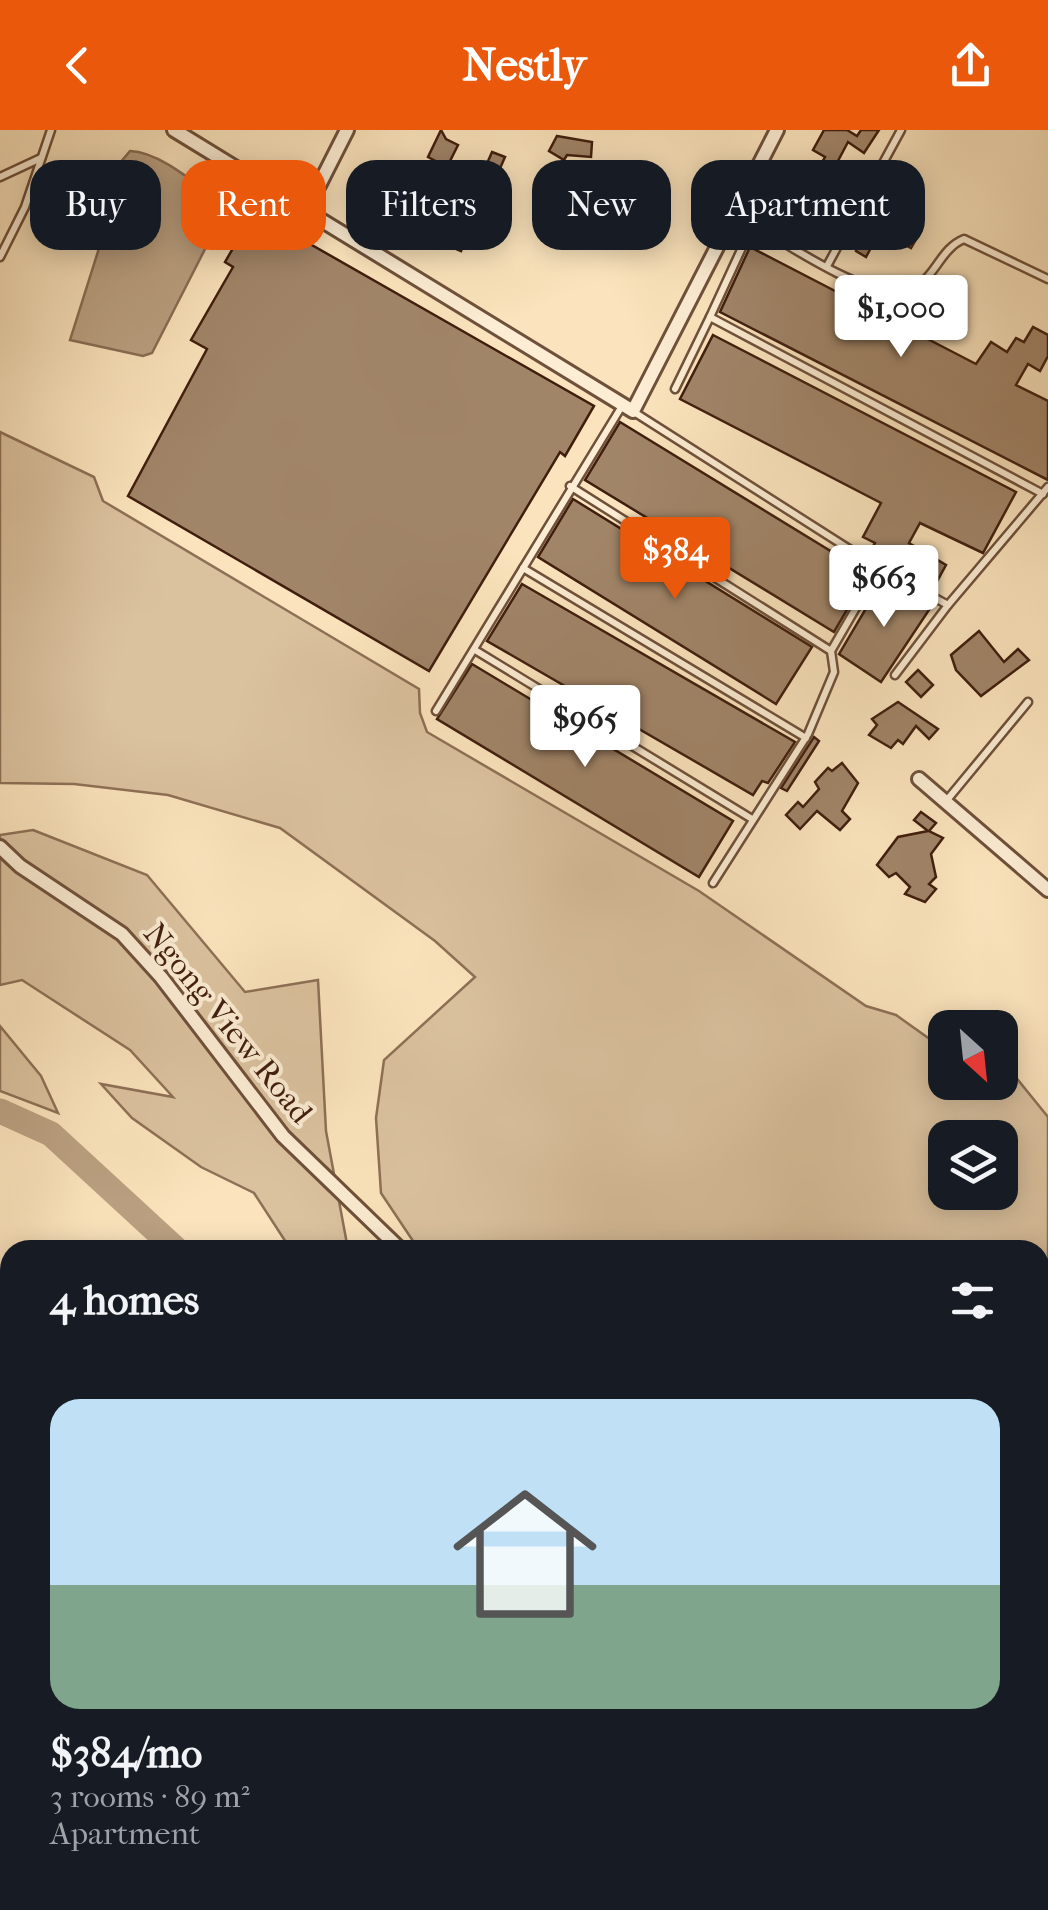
<!DOCTYPE html>
<html lang="en">
<head>
<meta charset="utf-8">
<style>
  body { margin:0; font-family:"IM FELL French Canon",serif; background:#242831; color:#f1f3f6; height:100vh; display:flex; flex-direction:column; font-size:38px; white-space:nowrap }
  * { box-sizing:border-box; margin:0 }
  p { font-size:32px; color:#9ea1a6 }
  .icon { flex:none; width:55px; height:55px; fill:none; stroke:currentColor; stroke-width:2; stroke-linecap:round; stroke-linejoin:round }
  .map { position:relative; flex:1; overflow:hidden }
  .side { position:absolute; left:0px; top:1110px; width:1050px; height:670px; display:flex; flex-direction:column; background:#171b24; border-radius:30px 30px 0 0; box-shadow:0 5px 25px #0003 }
  .side>* { flex:none }
  .banner { position:absolute; left:30px; top:30px; width:990px; height:90px; display:flex; gap:20px }
  .needle { width:65px; rotate:153deg }
  .fabs { position:absolute; left:928px; top:880px; display:grid; gap:20px }
  .fabs a { display:grid; place-items:center; width:90px; height:90px; border-radius:20px; background:#171b24; box-shadow:0 5px 25px #0003; font-size:50px }
  .price { position:absolute; translate:-50% -85px; padding:0 22px; border-radius:10px; background:#fff; color:#222; font-size:32px; line-height:65px; filter:drop-shadow(0 2px 5px #0008) }
  .price::after { content:''; position:absolute; left:50%; top:60px; width:30px; height:22px; margin-left:-15px; background:inherit; clip-path:polygon(0 0,100% 0,50% 100%) }
  .price.selected { background:#ea580c; color:#fff }
  ul { padding:0; list-style:none }
  li { display:grid; align-content:center; gap:20px; height:530px; padding:0 50px }
  li+li { border-top:2px solid #363941 }
  li span { display:grid; place-items:center; height:310px; border-radius:30px; color:#555 }
  li>.icon { margin-inline-start:auto }
  span .icon { width:180px; height:180px; fill:#fffc; stroke-width:1 }
  li b { font-size:42px }
  h2 { display:flex; justify-content:space-between; align-items:center; height:120px; padding:0 50px; font-size:42px }
  .pill { padding:0 35px; border-radius:30px; background:#171b24; box-shadow:0 5px 25px #0003; font-size:35px; line-height:90px }
  .pill.selected { background:#ea580c; color:#fff }
  header { display:flex; justify-content:space-between; align-items:center; height:130px; padding:0 50px; background:#ea580c; color:#fff; font-size:45px; font-weight:800 }
  .map>svg:first-child { display:block }
</style>
</head>
<body>
<header><svg class="icon" aria-label="back" viewBox="0 0 24 24"><path d="M15 5l-7 7 7 7"/></svg>Nestly<svg class="icon" aria-label="share" viewBox="0 0 24 24"><path d="M12 15V3M7 8l5-5 5 5M5 13v7h14v-7"/></svg></header>
<div class="map">
<svg width="1048" height="1780" viewBox="0 0 1048 1780">
  <rect width="100%" height="100%" fill="#fbe4bd"/>
  <filter id="stains"><feTurbulence type="fractalNoise" baseFrequency=".002" numOctaves="4"/><feColorMatrix values="0 0 0 0 .2 0 0 0 0 .09 0 0 0 0 .02 0 0 0 .5 -.17"/></filter>
  <radialGradient id="worn" r=".72"><stop offset=".6" stop-color="#630" stop-opacity="0"/><stop offset="1" stop-color="#630" stop-opacity=".3"/></radialGradient>
  <g fill="#dbc29f" stroke="#8e7056" stroke-width="2.5" fill-rule="evenodd">
    <path d="M 0,302 L 94,347 L 103,371 L 419,559 L 420,583 L 427,602 L 699,761 L 866,876 L 896,885 L 945,920 L 945,952 L 1000,952 L 1000,938 L 1010,940 L 1048,987 L 1048,1719 L 1040,1712 L 1040,1120 L 419,1120 L 381,1063 L 376,988 L 384,930 L 475,847 L 435,811 L 280,698 L 168,665 L 74,654 L 0,653 ZM 945,1008 L 1000,1008 L 1000,1062 L 945,1062 Z"/>
    <path d="M 33,700 L 147,745 L 245,862 L 318,850 L 326,1001 L 347,1114 L 355,1120 L 291,1120 L 254,1063 L 201,1037 L 132,988 L 101,954 L 173,967 L 130,920 L 22,850 L 0,855 L 0,705 Z"/>
    <path d="M 0,896 L 41,946 L 58,983 L 0,961 Z"/>
    <path d="M 10,1417 L 10,1770 L 204,1770 L 207,1780 L 0,1780 L 0,1425 Z"/>
    <path d="M 719,1770 L 829,1770 L 833,1780 L 726,1780 Z"/>
    <path d="M 863,1770 L 929,1770 L 940,1780 L 877,1780 Z"/>
  </g>
  <path fill="#bba182" stroke="#8a6d54" stroke-width="2.5" d="M 130,21 C 162,22 201,59 227,76 L 152,223 L 143,226 L 70,210 L 101,112 L 119,34 Z"/>
  <g fill="none" stroke-linecap="round" stroke-linejoin="round">
    <g stroke="#bba182" stroke-width="25">
      <path d="M 0,981 L 51,1004 L 177,1120"/>
      <path d="M 618,1770 L 626,1780"/>
    </g>
  </g>
  <g fill="#a18569" stroke="#401e0e" stroke-width="2.5">
    <path d="M 441,0 L 446,9 L 458,15 L 447,37 L 428,27 Z"/>
    <path d="M 824,0 L 847,0 L 857,6 L 861,0 L 879,0 L 864,23 L 848,12 L 830,46 L 846,56 L 833,77 L 816,67 L 803,90 L 779,76 L 793,52 L 798,55 L 803,47 L 811,52 L 825,27 L 813,20 Z"/>
    <path d="M 557,6 L 592,12 L 591,27 L 567,25 L 564,30 L 549,21 Z"/>
    <path d="M 492,22 L 505,27 L 498,43 L 485,38 Z"/>
    <path d="M 568,59 L 583,70 L 575,81 L 560,70 Z"/>
    <path d="M 460,61 L 471,67 L 453,102 L 467,107 L 461,121 L 440,112 Z"/>
    <path d="M 254,82 L 594,276 L 565,326 L 560,322 L 429,541 L 128,366 L 207,219 L 191,210 L 233,137 L 225,132 Z"/>
    <path d="M 876,82 L 919,104 L 911,118 L 880,101 L 866,127 L 856,121 Z"/>
    <path d="M 750,117 L 976,234 L 991,212 L 1007,222 L 1016,208 L 1024,212 L 1033,197 L 1048,205 L 1048,226 L 1040,241 L 1028,234 L 1016,255 L 1048,271 L 1048,350 L 720,182 Z"/>
    <path d="M 713,205 L 1016,362 L 983,423 L 920,393 L 909,413 L 946,435 L 935,455 L 872,418 L 875,413 L 863,407 L 881,373 L 680,269 Z"/>
    <path d="M 620,292 L 868,444 L 834,502 L 585,350 Z"/>
    <path d="M 573,369 L 812,517 L 776,574 L 538,427 Z"/>
    <path d="M 884,448 L 931,477 L 881,552 L 839,524 Z"/>
    <path d="M 522,454 L 795,612 L 768,653 L 762,651 L 753,665 L 487,511 Z"/>
    <path d="M 979,501 L 1004,532 L 1018,519 L 1029,530 L 981,566 L 956,540 L 951,525 Z"/>
    <path d="M 472,534 L 733,691 L 699,747 L 437,589 Z"/>
    <path d="M 918,540 L 933,555 L 921,567 L 906,552 Z"/>
    <path d="M 898,572 L 938,599 L 929,609 L 916,596 L 903,614 L 898,610 L 891,618 L 869,605 L 877,595 L 872,589 Z"/>
    <path d="M 814,607 L 819,611 L 787,661 L 781,658 Z"/>
    <path d="M 842,633 L 858,653 L 842,681 L 850,689 L 840,700 L 817,681 L 800,699 L 786,685 L 798,672 L 803,677 L 819,659 L 815,652 L 828,638 L 832,641 Z"/>
    <path d="M 921,682 L 936,693 L 929,701 L 943,708 L 931,724 L 936,747 L 929,754 L 936,759 L 925,772 L 905,764 L 910,757 L 896,743 L 889,747 L 877,735 L 898,707 L 928,701 L 914,690 Z"/>
  </g>
  <g fill="none" stroke-linecap="round" stroke-linejoin="round">
    <g stroke="#6f503a" stroke-width="11">
      <g id="lane">
        <path d="M 0,47 L 41,28"/>
        <path d="M 736,83 C 771,104 870,174 909,160 C 935,151 939,119 964,109 L 1048,149"/>
        <path d="M 0,127 L 25,77 L 51,0"/>
        <path d="M 827,136 L 901,0"/>
        <path d="M 710,187 L 746,109"/>
        <path d="M 675,259 L 710,187 L 1043,364"/>
        <path d="M 634,282 L 879,438 L 948,475 L 895,545"/>
        <path d="M 570,356 L 831,521"/>
        <path d="M 523,438 L 806,608"/>
        <path d="M 948,475 L 1048,357"/>
        <path d="M 475,520 L 752,689"/>
        <path d="M 436,581 L 622,276"/>
        <path d="M 947,670 L 1028,572"/>
        <path d="M 713,753 L 808,604 L 834,542 L 831,521 L 879,438"/>
      </g>
    </g>
    <g stroke="#6f503a" stroke-width="18">
      <g id="street">
        <path d="M 174,0 L 633,281 L 777,0"/>
        <path d="M 307,79 L 347,0"/>
        <path d="M 919,649 L 1048,760"/>
        <path d="M 0,717 L 20,736 L 122,804 L 161,847 L 283,1006 L 401,1120"/>
        <path d="M 0,1694 L 10,1699"/>
        <path d="M 1040,1732 L 1048,1740"/>
        <path d="M 140,1770 L 145,1780"/>
      </g>
    </g>
    <use href="#lane" stroke="#fcedd4" stroke-width="6"/>
    <use href="#street" stroke="#fcedd4" stroke-width="12"/>
  </g>
  <g text-anchor="middle" dominant-baseline="central" stroke-width="8" stroke-linejoin="round" paint-order="stroke">
    <g font-size="32" fill="#401e0e" stroke="#fcedd4">
      <text transform="translate(228 893) rotate(51)">Ngong View Road</text>
    </g>
  </g>
  <rect width="100%" height="100%" filter="url(#stains)"/>
  <rect width="100%" height="100%" fill="url(#worn)"/>
</svg>
<div class="fabs">
<a><svg class="needle" viewBox="-14 -14 28 28"><path d="M0-13l5 13h-10z" fill="#e53935"/><path d="M0 13l5-13h-10z" fill="#9ea1a6"/></svg></a>
<a><svg class="icon" aria-label="layers" viewBox="0 0 24 24"><path d="M12 4l9 5-9 5-9-5zM3 14l9 5 9-5"/></svg></a>
</div>
<b class="price" style="left:901px;top:230px">$1,000</b>
<b class="price selected" style="left:675px;top:472px">$384</b>
<b class="price" style="left:884px;top:500px">$663</b>
<b class="price" style="left:585px;top:640px">$965</b>
<div class="banner">
<a class="pill">Buy</a>
<a class="pill selected">Rent</a>
<a class="pill">Filters</a>
<a class="pill">New</a>
<a class="pill">Apartment</a>
</div>
<section class="side">
<h2>4 homes<svg class="icon" aria-label="filters" viewBox="0 0 24 24"><path d="M4 7h16M4 17h16"/><circle cx="9" cy="7" r="2"/><circle cx="15" cy="17" r="2"/></svg></h2>
<ul>
<li><span style="background:linear-gradient(#bfe0f5 60%,#7fa58c 0)"><svg class="icon" aria-label="home" viewBox="0 0 24 24"><path d="M3 11l9-7 9 7M6 9v11h12V9"/></svg></span><div><b>$384/mo</b><p>3 rooms · 89 m²</p><p>Apartment</p></div></li>
</ul>
</section>
</div>
</body>
</html>
